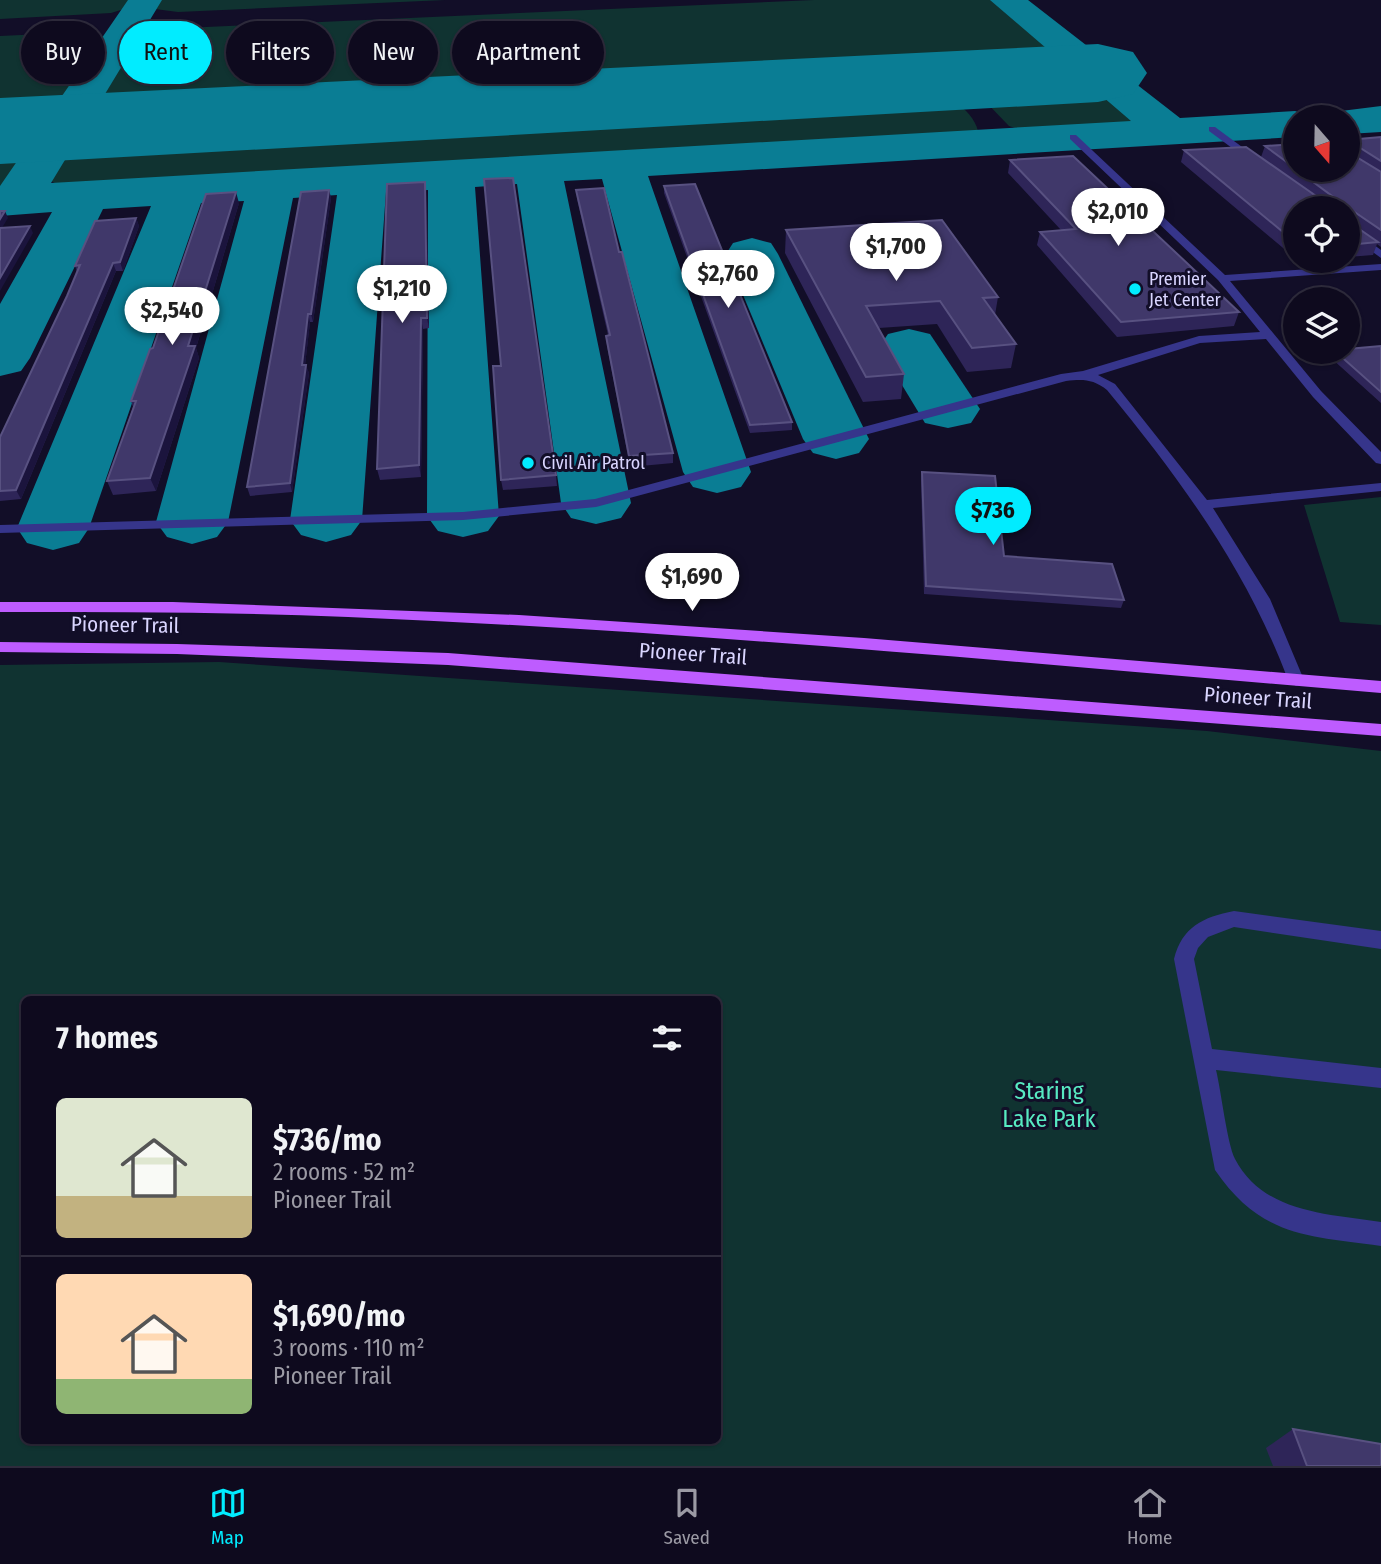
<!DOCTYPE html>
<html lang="en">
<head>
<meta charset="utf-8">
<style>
  body { margin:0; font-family:"Fira Sans Condensed",sans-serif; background:#1c182b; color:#f1f3f6; height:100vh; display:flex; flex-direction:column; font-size:26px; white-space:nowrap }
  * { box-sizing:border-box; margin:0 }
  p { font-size:23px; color:#9b9aa4 }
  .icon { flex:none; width:38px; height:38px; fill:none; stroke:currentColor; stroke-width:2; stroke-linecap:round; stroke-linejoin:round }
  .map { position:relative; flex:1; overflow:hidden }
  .panel { position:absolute; left:21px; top:996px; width:700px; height:448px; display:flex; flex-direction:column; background:#0e0a1e; border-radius:10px; box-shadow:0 2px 5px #0004,0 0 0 2px #2e2b3c }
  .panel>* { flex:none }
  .top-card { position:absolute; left:21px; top:21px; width:700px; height:63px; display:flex; gap:14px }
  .needle { width:46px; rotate:160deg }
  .fabs { position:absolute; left:1283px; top:105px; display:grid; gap:14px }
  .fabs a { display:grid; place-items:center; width:77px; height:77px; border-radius:50%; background:#0e0a1e; box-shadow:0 2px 5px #0004,0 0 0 2px #2e2b3c; font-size:35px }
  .price { position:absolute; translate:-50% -60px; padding:0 16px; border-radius:24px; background:#fff; color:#222; font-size:23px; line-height:46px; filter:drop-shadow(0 2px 4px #0008) }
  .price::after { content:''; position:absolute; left:50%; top:42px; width:21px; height:16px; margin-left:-10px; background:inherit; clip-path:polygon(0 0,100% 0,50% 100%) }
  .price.selected { background:#01ecff; color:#111 }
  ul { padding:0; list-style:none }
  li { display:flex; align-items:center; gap:21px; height:175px; padding:0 35px }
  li+li { border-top:2px solid #2e2b3c }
  li span { display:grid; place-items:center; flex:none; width:196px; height:140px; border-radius:10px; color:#555 }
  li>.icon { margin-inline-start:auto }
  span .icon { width:84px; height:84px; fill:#fffc; stroke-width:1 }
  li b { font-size:30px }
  h2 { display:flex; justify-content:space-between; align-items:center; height:84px; padding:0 35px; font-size:30px }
  .pill { padding:0 24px; border-radius:32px; background:#0e0a1e; box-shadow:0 2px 5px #0004,0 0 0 2px #2e2b3c; font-size:24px; line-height:63px }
  .pill.selected { background:#01ecff; color:#111 }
  .dock { display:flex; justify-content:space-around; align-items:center; height:98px; border-top:2px solid #2e2b3c; background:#0e0a1e; font-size:19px; color:#9b9aa4 }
  .dock a { display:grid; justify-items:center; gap:4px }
  .dock .selected { color:#01ecff }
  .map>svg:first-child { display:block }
</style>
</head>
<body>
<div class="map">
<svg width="1381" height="1466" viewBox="0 0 1381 1466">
  <rect width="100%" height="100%" fill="#120e28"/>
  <g fill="#103331" fill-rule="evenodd">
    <path d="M 0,0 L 132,0 L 124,9 L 111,13 L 0,19 Z"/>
    <path d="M 156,0 L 445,0 L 178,12 L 155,9 Z"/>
    <path d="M 814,0 L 994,0 L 1065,60 L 1048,68 L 118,116 L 105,115 L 93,107 L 133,39 L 162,29 Z"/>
    <path d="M 86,32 L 105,37 L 106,42 L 63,107 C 45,121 21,121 0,122 L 0,36 Z"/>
    <path d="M 1068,84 L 1107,92 L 1138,119 L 1131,127 L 1117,130 L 1027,132 L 1009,126 L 982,98 L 985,92 L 1000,87 Z"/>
    <path d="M 918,92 C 942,94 971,105 978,131 L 959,139 L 84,190 L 67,190 L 51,181 L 74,144 L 105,136 Z"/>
    <path d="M 16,140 L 34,145 L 36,149 L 15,183 L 0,190 L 0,141 Z"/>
    <path d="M 1381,497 L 1381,625 L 1340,622 L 1304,505 Z"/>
    <path d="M 219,662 L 1207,731 L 1381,751 L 1381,1466 L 0,1466 L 0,665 ZM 24,999 L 718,999 L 718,1440 L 24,1440 Z"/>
  </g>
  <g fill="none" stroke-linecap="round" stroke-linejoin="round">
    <g fill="#0a7d94" fill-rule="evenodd">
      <path d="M 128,0 L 162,0 L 51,183 L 1131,121 L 990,0 L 1028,0 L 1180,118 L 1295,111 L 1312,117 L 1295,117 L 1295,137 L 648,176 L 751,472 L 741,487 L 717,493 L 693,487 L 683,472 L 602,179 L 564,181 L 631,503 L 621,518 L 596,524 L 571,518 L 561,503 L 517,184 L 475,187 L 499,516 L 488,531 L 463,537 L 438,531 L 427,516 L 428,190 L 386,192 L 362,520 L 351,535 L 326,542 L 301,535 L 290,520 L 337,195 L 293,198 L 228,522 L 217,537 L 192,544 L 167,537 L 156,522 L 244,201 L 201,203 L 89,528 L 79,543 L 53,550 L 27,543 L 17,528 L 151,206 L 103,209 L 30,358 L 21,371 L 0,376 L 0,304 L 52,212 L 0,216 L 0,186 Z"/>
      <path d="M 1381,106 L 1381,132 L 1348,134 L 1348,117 L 1329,117 L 1333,112 Z"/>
      <path d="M 752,238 L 771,243 L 778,254 L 869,439 L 859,453 L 836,459 L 813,453 L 803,439 L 726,254 L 733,243 Z"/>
      <path d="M 909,329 L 930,334 L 980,409 L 971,423 L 948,428 L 925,423 L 879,347 L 888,334 Z"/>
    </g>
    <path fill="#0a7d94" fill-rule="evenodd" d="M 1098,44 L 1133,52 L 1147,73 L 1133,94 L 1098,102 L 0,164 L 0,98 Z"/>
    <g fill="#36358b" fill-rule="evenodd">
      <path d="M 1290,122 L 1295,122 L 1295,129 L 1290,126 Z"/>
      <path d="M 1209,127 L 1215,127 L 1257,158 L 1257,162 L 1251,162 L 1209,131 Z"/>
      <path d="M 1070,135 L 1076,135 L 1225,275 L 1381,264 L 1381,270 L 1230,281 L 1321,391 L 1381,452 L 1381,464 L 1376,463 L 1313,397 L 1266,339 L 1200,343 L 1098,375 L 1115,384 L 1207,500 L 1381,483 L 1381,491 L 1213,508 L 1270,599 L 1304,680 L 1302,684 L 1296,686 L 1288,680 C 1247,570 1181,480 1107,390 C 1093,379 1083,379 1066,381 L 596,507 L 463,520 L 0,533 L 0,525 L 463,512 L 595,499 L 1061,374 L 1083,371 L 1199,336 L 1260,332 L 1218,280 L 1070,139 Z"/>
      <path d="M 1348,226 L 1381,250 L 1381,258 L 1348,234 Z"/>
      <path d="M 1234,911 L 1381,931 L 1381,949 L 1234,927 L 1208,937 L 1198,948 L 1194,959 L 1212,1049 L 1381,1068 L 1381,1088 L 1216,1070 C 1221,1090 1227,1143 1235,1159 C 1263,1213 1328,1214 1381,1222 L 1381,1246 C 1307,1236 1261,1237 1215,1170 L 1174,959 C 1182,927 1203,917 1234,911 Z"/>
    </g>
    <g fill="#be5cff" fill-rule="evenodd">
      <path d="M 0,602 L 173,602 L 519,615 L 864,638 L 1381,681 L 1381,693 C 1037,664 693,631 348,617 C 232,612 116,612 0,612 Z"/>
      <path d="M 0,642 L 177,644 L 448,653 L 1381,724 L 1381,736 L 448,665 L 177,654 L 0,652 Z"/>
    </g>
  </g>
  <g fill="#2e2558">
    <path d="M 1381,137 L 1381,247 L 1377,244 L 1373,255 L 1348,257 L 1348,208 L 1295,208 L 1295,258 L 1181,162 L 1184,150 L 1261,157 L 1265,146 L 1295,144 L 1295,170 L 1348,170 L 1348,140 Z"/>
    <path d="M 1010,160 L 1239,312 L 1234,326 L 1117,337 L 1037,245 L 1040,232 L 1061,230 L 1008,173 Z"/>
    <path d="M 664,186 L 792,422 L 792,430 L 750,433 L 664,193 Z"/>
    <path d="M 329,190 L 331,198 L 313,322 L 310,322 L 305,365 L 309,373 L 292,492 L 250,496 L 247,487 Z"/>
    <path d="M 576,190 L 619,252 L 673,453 L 673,463 L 630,467 L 607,346 L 606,336 L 608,335 L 577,199 Z"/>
    <path d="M 426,191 L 429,328 L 423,329 L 421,477 L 380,480 L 377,469 Z"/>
    <path d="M 239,203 L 196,348 L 199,358 L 156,491 L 113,495 L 107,481 L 133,407 L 131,401 L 153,348 Z"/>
    <path d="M 136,218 L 139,226 L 123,271 L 116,271 L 21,499 L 0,501 L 0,437 L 67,296 L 77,272 L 75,266 Z"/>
    <path d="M 786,230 L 998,297 L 995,315 L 1016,344 L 1011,368 L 967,372 L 937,324 L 879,328 L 904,374 L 901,399 L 863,402 L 785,253 Z"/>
    <path d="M 1381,346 L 1381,403 L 1331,358 L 1334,352 L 1348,352 Z"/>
    <path d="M 501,366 L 556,475 L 557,486 L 503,490 L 501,480 Z"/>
    <path d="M 922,472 L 1004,556 L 1124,600 L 1121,608 L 924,594 L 921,480 Z"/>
    <path d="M 1293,1429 L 1381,1466 L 1273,1466 L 1266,1448 Z"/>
  </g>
  <g fill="#1b143d">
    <path d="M 425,182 L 426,191 L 429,328 L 427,318 Z"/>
    <path d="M 329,190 L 331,198 L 313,322 L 311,314 Z"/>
    <path d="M 236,192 L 239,203 L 196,348 L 199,358 L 156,491 L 150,478 L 188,346 Z"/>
    <path d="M 5,211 L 8,218 L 0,231 L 0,219 Z"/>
    <path d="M 136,218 L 139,226 L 123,271 L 120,262 Z"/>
    <path d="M 30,226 L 33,233 L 0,291 L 0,278 Z"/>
    <path d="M 113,263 L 116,271 L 21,499 L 16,490 Z"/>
    <path d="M 308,314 L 310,322 L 304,374 L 302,365 Z"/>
    <path d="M 421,318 L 423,329 L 421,477 L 419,465 Z"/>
    <path d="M 306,365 L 309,373 L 292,492 L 290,483 Z"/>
  </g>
  <g fill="#40386a" stroke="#585181" stroke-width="2">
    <path d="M 1381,137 L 1381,161 L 1354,144 L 1351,145 L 1350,153 L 1381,172 L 1381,230 L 1353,211 L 1352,224 L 1378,242 L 1348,245 L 1348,208 L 1295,208 L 1295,242 L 1184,150 L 1246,147 L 1319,198 L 1332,196 L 1297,170 L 1348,170 L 1348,140 Z"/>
    <path d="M 1295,144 L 1295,168 L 1265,146 Z"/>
    <path d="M 1073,156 L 1239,312 L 1121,322 L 1040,232 L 1076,229 L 1010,160 Z"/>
    <path d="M 513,178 L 556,475 L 501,480 L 493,366 L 501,366 L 484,179 Z"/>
    <path d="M 425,182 L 427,318 L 421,318 L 419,465 L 377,469 L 387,184 Z"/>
    <path d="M 695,184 L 792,422 L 750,425 L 664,186 Z"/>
    <path d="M 604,188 L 619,252 L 622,252 L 673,453 L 629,456 L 606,336 L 610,335 L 576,190 Z"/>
    <path d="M 329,190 L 311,314 L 308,314 L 302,365 L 306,365 L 290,483 L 247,487 L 301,192 Z"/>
    <path d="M 236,192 L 188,346 L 195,346 L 150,478 L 107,481 L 136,401 L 131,401 L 150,349 L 153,348 L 206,194 Z"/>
    <path d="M 0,211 L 5,211 L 0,219 Z"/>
    <path d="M 136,218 L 120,262 L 113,263 L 16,490 L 0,491 L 0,437 L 67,296 L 80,265 L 75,266 L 95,221 Z"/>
    <path d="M 942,220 L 998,297 L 983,298 L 1016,344 L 972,348 L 940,301 L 866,306 L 904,374 L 866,377 L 786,230 Z"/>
    <path d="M 30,226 L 0,278 L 0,228 Z"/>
    <path d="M 1381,346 L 1381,392 L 1336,352 L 1348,352 L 1348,349 Z"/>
    <path d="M 922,472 L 995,476 L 1004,556 L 1112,564 L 1124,600 L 926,586 Z"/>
    <path d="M 1293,1429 L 1381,1444 L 1381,1466 L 1307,1466 Z"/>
  </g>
  <g fill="#01ecff" stroke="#120e28" stroke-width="2.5">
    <circle cx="1135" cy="289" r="7"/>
    <circle cx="528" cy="463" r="7"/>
  </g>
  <g text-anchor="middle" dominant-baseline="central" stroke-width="6" stroke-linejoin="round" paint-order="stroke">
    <g font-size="18" fill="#d9d5ff" stroke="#120e28" text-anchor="start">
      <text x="1149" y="279">Premier<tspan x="1149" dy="21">Jet Center</tspan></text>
      <text x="542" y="463">Civil Air Patrol</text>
    </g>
    <g font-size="21" fill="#d9d5ff" stroke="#120e28">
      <text transform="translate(125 625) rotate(1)">Pioneer Trail</text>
      <text transform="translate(693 654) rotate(4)">Pioneer Trail</text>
      <text transform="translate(1258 698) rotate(4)">Pioneer Trail</text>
    </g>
    <g font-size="24" fill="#57e9c1" stroke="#120e28">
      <text x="1049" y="1091">Staring<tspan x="1049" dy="28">Lake Park</tspan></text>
    </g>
  </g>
</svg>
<div class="fabs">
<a><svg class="needle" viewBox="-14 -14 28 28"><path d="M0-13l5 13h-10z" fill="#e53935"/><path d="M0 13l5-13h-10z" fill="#9b9aa4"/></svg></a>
<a><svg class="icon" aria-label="locate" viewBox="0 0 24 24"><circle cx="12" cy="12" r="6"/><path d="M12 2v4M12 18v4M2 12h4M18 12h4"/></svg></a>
<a><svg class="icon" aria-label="layers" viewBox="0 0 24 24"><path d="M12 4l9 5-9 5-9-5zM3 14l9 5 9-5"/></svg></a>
</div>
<b class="price" style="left:1118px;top:248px">$2,010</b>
<b class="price" style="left:896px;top:283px">$1,700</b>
<b class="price" style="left:728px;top:310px">$2,760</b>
<b class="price" style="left:402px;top:325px">$1,210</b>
<b class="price" style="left:172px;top:347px">$2,540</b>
<b class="price selected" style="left:993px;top:547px">$736</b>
<b class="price" style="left:692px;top:613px">$1,690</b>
<div class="top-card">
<a class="pill">Buy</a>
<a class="pill selected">Rent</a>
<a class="pill">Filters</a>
<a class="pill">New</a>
<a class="pill">Apartment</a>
</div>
<section class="panel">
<h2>7 homes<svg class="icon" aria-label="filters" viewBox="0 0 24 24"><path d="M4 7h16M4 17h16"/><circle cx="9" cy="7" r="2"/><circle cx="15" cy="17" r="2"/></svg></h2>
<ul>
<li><span style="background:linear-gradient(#dfe7d0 70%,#c2b280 0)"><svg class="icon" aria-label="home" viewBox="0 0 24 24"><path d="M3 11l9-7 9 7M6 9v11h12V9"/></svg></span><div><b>$736/mo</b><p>2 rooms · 52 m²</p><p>Pioneer Trail</p></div></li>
<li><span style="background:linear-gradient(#ffd9b3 75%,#8fb573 0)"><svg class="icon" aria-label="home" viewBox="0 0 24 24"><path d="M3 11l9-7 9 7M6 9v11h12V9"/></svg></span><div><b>$1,690/mo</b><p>3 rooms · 110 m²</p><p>Pioneer Trail</p></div></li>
</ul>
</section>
</div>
<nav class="dock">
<a class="selected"><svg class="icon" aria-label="map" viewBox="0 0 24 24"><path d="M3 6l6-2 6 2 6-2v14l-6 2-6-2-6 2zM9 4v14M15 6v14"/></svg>Map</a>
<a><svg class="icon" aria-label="saved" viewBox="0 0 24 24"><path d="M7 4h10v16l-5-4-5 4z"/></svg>Saved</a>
<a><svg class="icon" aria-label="home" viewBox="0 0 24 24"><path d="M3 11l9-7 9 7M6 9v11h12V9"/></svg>Home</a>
</nav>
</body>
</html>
